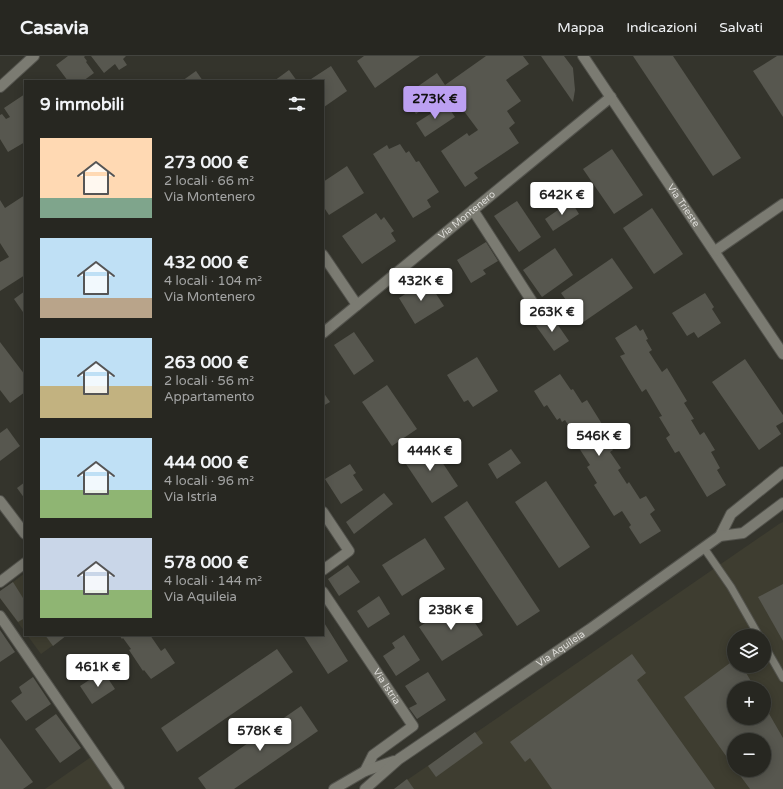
<!DOCTYPE html>
<html lang="it">
<head>
<meta charset="utf-8">
<style>
  body { margin:0; font-family:"Varela Round",sans-serif; background:#33332e; color:#f1f3f6; height:100vh; display:flex; flex-direction:column; font-size:15px; white-space:nowrap }
  * { box-sizing:border-box; margin:0 }
  p { font-size:13px; color:#a4a5a5 }
  .icon { flex:none; width:22px; height:22px; fill:none; stroke:currentColor; stroke-width:2; stroke-linecap:round; stroke-linejoin:round }
  .map { position:relative; flex:1; overflow:hidden }
  .details { position:absolute; left:24px; top:24px; width:300px; height:556px; display:flex; flex-direction:column; background:#272721; border-radius:0px; box-shadow:0 2px 10px #0003,0 0 0 1px #43443f }
  .details>* { flex:none }
  .buttons { position:absolute; left:727px; top:573px; display:grid; gap:8px }
  .buttons a { display:grid; place-items:center; width:44px; height:44px; border-radius:50%; background:#272721; box-shadow:0 2px 10px #0003,0 0 0 1px #43443f; font-size:20px }
  .price { position:absolute; translate:-50% -34px; padding:0 9px; border-radius:4px; background:#fff; color:#222; font-size:13px; line-height:26px; filter:drop-shadow(0 1px 2px #0008) }
  .price::after { content:''; position:absolute; left:50%; top:24px; width:12px; height:9px; margin-left:-6px; background:inherit; clip-path:polygon(0 0,100% 0,50% 100%) }
  .price.selected { background:#bca0f2; color:#111 }
  ul { padding:0; list-style:none }
  li { display:flex; align-items:center; gap:12px; height:100px; padding:0 16px }
  li span { display:grid; place-items:center; flex:none; width:112px; height:80px; border-radius:0px; color:#555 }
  li>.icon { margin-inline-start:auto }
  span .icon { width:48px; height:48px; fill:#fffc; stroke-width:1 }
  li b { font-size:17px }
  h2 { display:flex; justify-content:space-between; align-items:center; height:48px; padding:0 16px; font-size:17px }
  header { display:flex; align-items:center; gap:24px; box-sizing:border-box; height:56px; padding:0 20px; background:#272721; border-bottom:1px solid #43443f }
  header strong { font-size:19px }
  nav { display:flex; gap:22px; margin-inline-start:auto; font-size:14px }
  .map>svg:first-child { display:block }
</style>
</head>
<body>
<header>
<strong>Casavia</strong>
<nav><a>Mappa</a><a>Indicazioni</a><a>Salvati</a></nav>
</header>
<div class="map">
<svg width="783" height="733" viewBox="0 0 783 733">
  <rect width="100%" height="100%" fill="#34342c"/>
  <g fill="#3e3d30" fill-rule="evenodd">
    <path d="M 783,466 L 783,733 L 394,733 L 779,468 ZM 734,580 L 764,580 L 764,610 L 734,610 ZM 734,632 L 764,632 L 764,662 L 734,662 ZM 734,684 L 764,684 L 764,714 L 734,714 Z"/>
    <path d="M 25,517 L 25,576 L 0,542 L 0,536 Z"/>
    <path d="M 27,579 L 67,579 L 41,598 Z"/>
    <path d="M 91,701 L 112,733 L 45,733 Z"/>
  </g>
  <g fill="#57574f">
    <path d="M 68,0 L 85,0 L 84,1 L 87,5 L 86,6 L 94,17 L 83,25 L 68,25 L 56,9 Z"/>
    <path d="M 91,0 L 126,0 L 123,3 L 127,9 L 119,14 L 115,8 L 104,17 Z"/>
    <path d="M 364,0 L 420,0 L 375,32 L 357,5 Z"/>
    <path d="M 486,0 L 523,0 L 529,8 L 506,24 L 521,45 L 507,55 L 515,67 L 509,72 L 519,87 L 474,117 L 478,122 L 465,131 L 441,95 L 467,77 L 469,80 L 478,74 L 449,35 L 416,58 L 404,40 L 437,17 L 445,29 Z"/>
    <path d="M 541,0 L 564,0 L 573,12 L 575,34 L 573,46 Z"/>
    <path d="M 633,0 L 673,0 L 741,102 L 713,120 Z"/>
    <path d="M 777,0 L 783,0 L 783,61 L 753,15 Z"/>
    <path d="M 331,10 L 347,35 L 324,51 L 323,49 L 323,25 L 308,25 Z"/>
    <path d="M 289,14 L 297,25 L 274,25 Z"/>
    <path d="M 196,15 L 203,25 L 182,25 Z"/>
    <path d="M 25,38 L 25,79 L 23,80 L 25,86 L 8,96 L 0,83 L 0,59 L 2,58 L 6,63 L 10,61 L 4,52 Z"/>
    <path d="M 446,48 L 455,61 L 425,81 L 416,67 Z"/>
    <path d="M 400,88 L 406,97 L 409,95 L 416,106 L 419,105 L 439,136 L 427,144 L 431,151 L 413,162 L 373,98 L 387,89 L 389,93 Z"/>
    <path d="M 612,93 L 643,139 L 614,158 L 583,113 Z"/>
    <path d="M 347,110 L 364,137 L 329,159 L 323,150 L 323,126 Z"/>
    <path d="M 25,139 L 25,219 L 0,235 L 0,206 L 9,201 L 0,187 L 0,144 L 5,152 Z"/>
    <path d="M 517,145 L 541,181 L 519,196 L 494,160 Z"/>
    <path d="M 571,145 L 579,158 L 553,175 L 545,163 Z"/>
    <path d="M 652,152 L 683,198 L 654,218 L 623,172 Z"/>
    <path d="M 376,157 L 381,164 L 384,161 L 394,175 L 391,177 L 396,185 L 362,208 L 342,180 Z"/>
    <path d="M 486,186 L 498,205 L 483,214 L 486,218 L 471,227 L 457,204 Z"/>
    <path d="M 555,192 L 573,219 L 542,241 L 523,214 Z"/>
    <path d="M 612,202 L 633,232 L 582,267 L 561,237 Z"/>
    <path d="M 427,224 L 444,250 L 415,268 L 399,242 Z"/>
    <path d="M 25,235 L 25,259 L 14,243 Z"/>
    <path d="M 705,237 L 714,251 L 712,253 L 721,267 L 698,282 L 694,276 L 687,280 L 672,257 Z"/>
    <path d="M 551,259 L 569,285 L 554,295 L 536,270 Z"/>
    <path d="M 636,269 L 640,275 L 643,273 L 648,283 L 646,284 L 652,294 L 649,296 L 662,316 L 667,312 L 687,345 L 684,347 L 694,363 L 691,364 L 700,379 L 704,376 L 715,394 L 711,396 L 720,412 L 717,414 L 726,429 L 707,441 L 679,395 L 675,397 L 666,382 L 670,379 L 659,361 L 662,360 L 646,333 L 642,336 L 620,300 L 625,298 L 615,282 Z"/>
    <path d="M 354,276 L 374,305 L 354,319 L 334,289 Z"/>
    <path d="M 0,286 L 25,319 L 25,336 L 10,347 L 0,334 Z"/>
    <path d="M 477,301 L 498,335 L 473,351 L 468,344 L 464,346 L 447,319 Z"/>
    <path d="M 745,303 L 783,359 L 783,366 L 776,370 L 781,378 L 759,394 L 712,326 Z"/>
    <path d="M 560,318 L 571,334 L 573,333 L 582,347 L 587,344 L 607,376 L 603,379 L 613,394 L 610,396 L 621,412 L 618,414 L 627,428 L 629,426 L 640,443 L 646,440 L 655,454 L 650,458 L 661,475 L 640,488 L 629,471 L 631,469 L 622,455 L 614,460 L 594,429 L 597,427 L 587,411 L 590,409 L 579,392 L 582,391 L 565,364 L 562,366 L 560,362 L 557,364 L 547,349 L 544,351 L 534,335 Z"/>
    <path d="M 387,329 L 417,373 L 392,390 L 362,346 Z"/>
    <path d="M 323,336 L 330,346 L 323,350 Z"/>
    <path d="M 7,372 L 20,390 L 0,405 L 0,377 Z"/>
    <path d="M 428,385 L 458,430 L 432,447 L 402,402 Z"/>
    <path d="M 511,393 L 521,407 L 497,423 L 488,408 Z"/>
    <path d="M 350,408 L 356,417 L 353,419 L 363,434 L 341,448 L 325,423 Z"/>
    <path d="M 546,425 L 590,491 L 559,512 L 515,446 Z"/>
    <path d="M 25,426 L 25,443 L 17,432 Z"/>
    <path d="M 384,437 L 393,448 L 354,478 L 346,466 Z"/>
    <path d="M 467,445 L 540,555 L 517,570 L 444,461 Z"/>
    <path d="M 425,482 L 445,513 L 402,540 L 382,509 Z"/>
    <path d="M 348,509 L 360,526 L 339,540 L 328,523 Z"/>
    <path d="M 13,526 L 23,542 L 25,541 L 25,562 L 18,566 L 0,542 L 0,535 Z"/>
    <path d="M 783,528 L 783,585 L 758,541 Z"/>
    <path d="M 379,540 L 390,558 L 368,572 L 357,555 Z"/>
    <path d="M 460,544 L 483,579 L 442,605 L 419,571 Z"/>
    <path d="M 323,565 L 348,605 L 328,618 L 303,579 L 323,579 Z"/>
    <path d="M 0,574 L 15,596 L 0,606 Z"/>
    <path d="M 45,579 L 67,579 L 53,590 Z"/>
    <path d="M 119,579 L 150,579 L 161,595 L 165,592 L 175,607 L 151,623 L 144,614 L 143,615 L 129,594 L 131,593 L 123,582 L 122,583 Z"/>
    <path d="M 404,579 L 420,604 L 396,620 L 383,600 L 395,592 L 392,587 Z"/>
    <path d="M 277,593 L 293,616 L 177,696 L 161,672 Z"/>
    <path d="M 632,598 L 646,617 L 637,624 L 715,733 L 552,733 L 530,702 L 525,706 L 510,686 Z"/>
    <path d="M 734,604 L 734,610 L 742,610 L 755,632 L 734,632 L 734,662 L 764,662 L 764,649 L 783,682 L 783,733 L 750,733 L 736,714 L 764,714 L 764,684 L 734,684 L 734,711 L 684,641 Z"/>
    <path d="M 103,615 L 115,633 L 92,648 L 80,630 Z"/>
    <path d="M 428,616 L 446,644 L 417,663 L 409,652 L 417,648 L 405,630 Z"/>
    <path d="M 33,621 L 51,648 L 26,665 L 11,645 L 22,637 L 19,631 Z"/>
    <path d="M 301,650 L 318,675 L 234,733 L 206,733 L 198,722 Z"/>
    <path d="M 56,658 L 81,692 L 60,707 L 35,673 Z"/>
    <path d="M 475,676 L 483,687 L 436,721 L 428,710 Z"/>
    <path d="M 0,682 L 33,726 L 23,733 L 0,733 Z"/>
    <path d="M 407,723 L 414,733 L 394,733 Z"/>
  </g>
  <g fill="none" stroke-linecap="round" stroke-linejoin="round">
    <g stroke="#52524c" stroke-width="9">
      <g id="lane">
        <path d="M 704,492 L 731,531 L 759,580"/>
        <path d="M 764,589 L 783,622"/>
      </g>
    </g>
    <g stroke="#52524c" stroke-width="12">
      <g id="street">
        <path id="s1" d="M 583,0 L 783,298"/>
        <path d="M 0,31 L 34,0"/>
        <path d="M 473,154 L 542,261"/>
        <path d="M 715,195 L 783,148"/>
        <path d="M 323,199 L 357,249"/>
        <path id="s2" d="M 323,277 L 611,41"/>
        <path d="M 0,445 L 25,478"/>
        <path d="M 323,456 L 349,495 L 323,514"/>
        <path d="M 720,480 L 731,458 L 783,416"/>
        <path d="M 0,526 L 25,507"/>
        <path id="s3" d="M 323,536 L 413,670 L 373,699 L 365,715"/>
        <path d="M 0,560 L 119,733"/>
        <path d="M 334,733 L 365,715 L 394,705"/>
        <path id="s4" d="M 365,733 L 399,703 L 590,573 L 720,480 L 743,477 L 783,447"/>
      </g>
    </g>
    <use href="#lane" stroke="#7b7b72" stroke-width="7"/>
    <use href="#street" stroke="#7b7b72" stroke-width="10"/>
  </g>
  <g text-anchor="middle" dominant-baseline="central" stroke-width="3.5" stroke-linejoin="round" paint-order="stroke">
    <g font-size="10" fill="#dddcd8" stroke="#2a2a23">
      <text stroke="none"><textPath href="#s1" startOffset="180">Via Trieste</textPath></text>
      <text stroke="none"><textPath href="#s2" startOffset="186">Via Montenero</textPath></text>
      <text stroke="none"><textPath href="#s4" startOffset="241">Via Aquileia</textPath></text>
      <text stroke="none"><textPath href="#s3" startOffset="114">Via Istria</textPath></text>
    </g>
  </g>
</svg>
<div class="buttons">
<a><svg class="icon" aria-label="layers" viewBox="0 0 24 24"><path d="M12 4l9 5-9 5-9-5zM3 14l9 5 9-5"/></svg></a>
<a>+</a>
<a>−</a>
</div>
<b class="price selected" style="left:435px;top:64px">273K €</b>
<b class="price" style="left:562px;top:160px">642K €</b>
<b class="price" style="left:421px;top:246px">432K €</b>
<b class="price" style="left:552px;top:277px">263K €</b>
<b class="price" style="left:599px;top:401px">546K €</b>
<b class="price" style="left:430px;top:416px">444K €</b>
<b class="price" style="left:451px;top:575px">238K €</b>
<b class="price" style="left:98px;top:632px">461K €</b>
<b class="price" style="left:260px;top:696px">578K €</b>
<section class="details">
<h2>9 immobili<svg class="icon" aria-label="filters" viewBox="0 0 24 24"><path d="M4 7h16M4 17h16"/><circle cx="9" cy="7" r="2"/><circle cx="15" cy="17" r="2"/></svg></h2>
<ul>
<li><span style="background:linear-gradient(#ffd9b3 75%,#7fa58c 0)"><svg class="icon" aria-label="home" viewBox="0 0 24 24"><path d="M3 11l9-7 9 7M6 9v11h12V9"/></svg></span><div><b>273 000 €</b><p>2 locali · 66 m²</p><p>Via Montenero</p></div></li>
<li><span style="background:linear-gradient(#bfe0f5 75%,#b9a48a 0)"><svg class="icon" aria-label="home" viewBox="0 0 24 24"><path d="M3 11l9-7 9 7M6 9v11h12V9"/></svg></span><div><b>432 000 €</b><p>4 locali · 104 m²</p><p>Via Montenero</p></div></li>
<li><span style="background:linear-gradient(#bfe0f5 60%,#c2b280 0)"><svg class="icon" aria-label="home" viewBox="0 0 24 24"><path d="M3 11l9-7 9 7M6 9v11h12V9"/></svg></span><div><b>263 000 €</b><p>2 locali · 56 m²</p><p>Appartamento</p></div></li>
<li><span style="background:linear-gradient(#bfe0f5 65%,#8fb573 0)"><svg class="icon" aria-label="home" viewBox="0 0 24 24"><path d="M3 11l9-7 9 7M6 9v11h12V9"/></svg></span><div><b>444 000 €</b><p>4 locali · 96 m²</p><p>Via Istria</p></div></li>
<li><span style="background:linear-gradient(#c9d6e8 65%,#8fb573 0)"><svg class="icon" aria-label="home" viewBox="0 0 24 24"><path d="M3 11l9-7 9 7M6 9v11h12V9"/></svg></span><div><b>578 000 €</b><p>4 locali · 144 m²</p><p>Via Aquileia</p></div></li>
</ul>
</section>
</div>
</body>
</html>
